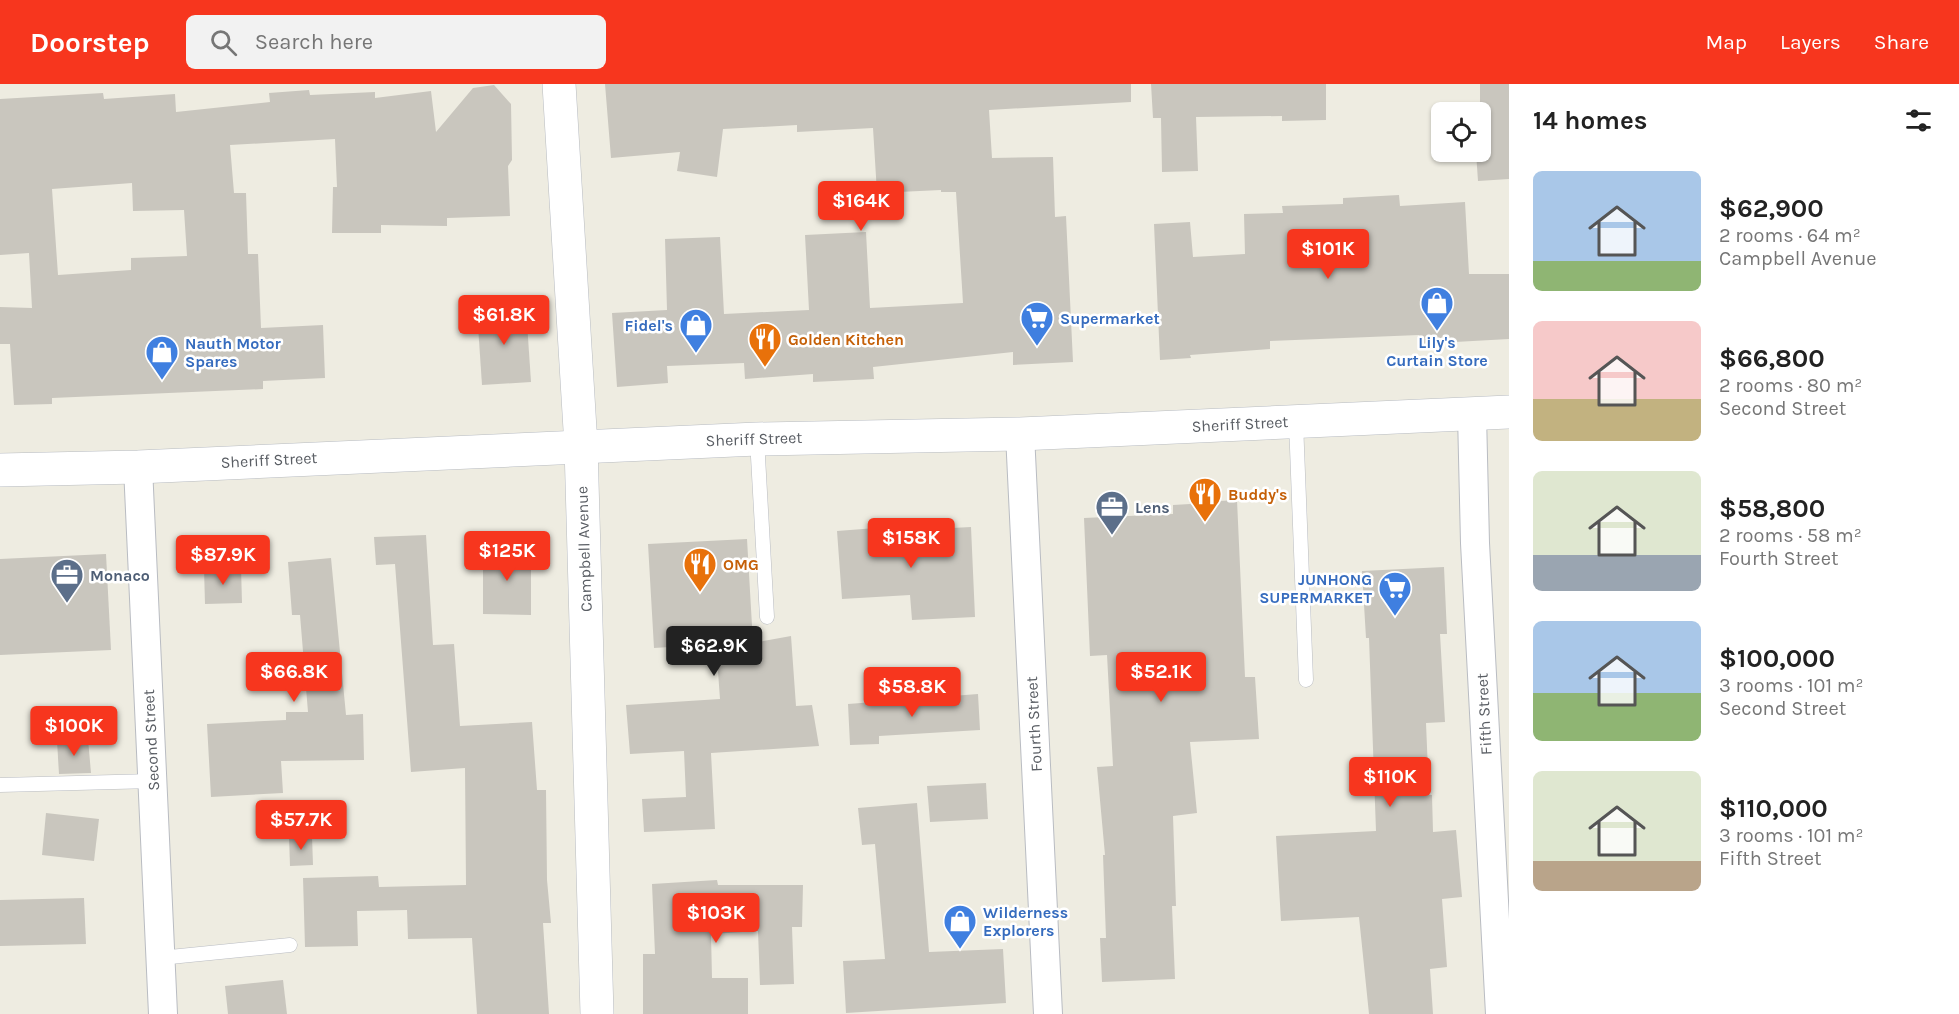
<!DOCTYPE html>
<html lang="en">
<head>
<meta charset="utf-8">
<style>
  body { margin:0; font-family:Karla,sans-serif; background:#f2f2f2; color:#222; height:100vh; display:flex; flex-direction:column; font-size:22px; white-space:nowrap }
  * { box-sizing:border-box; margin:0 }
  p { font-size:20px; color:#767676 }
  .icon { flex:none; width:33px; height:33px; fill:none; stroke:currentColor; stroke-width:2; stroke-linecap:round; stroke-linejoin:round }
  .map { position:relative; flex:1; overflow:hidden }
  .sheet { display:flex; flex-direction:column; background:#fff; width:450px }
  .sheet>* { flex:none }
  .tools { position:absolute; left:1431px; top:18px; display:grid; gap:12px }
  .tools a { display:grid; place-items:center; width:60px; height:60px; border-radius:9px; background:#fff; box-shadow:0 2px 4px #0004; font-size:30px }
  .price { position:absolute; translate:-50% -51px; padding:0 14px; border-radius:6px; background:#f7361e; color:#fff; font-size:20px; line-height:39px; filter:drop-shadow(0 2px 3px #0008) }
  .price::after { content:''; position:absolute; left:50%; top:36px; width:18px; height:14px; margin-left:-9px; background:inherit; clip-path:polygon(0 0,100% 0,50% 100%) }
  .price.on { background:#222; color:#fff }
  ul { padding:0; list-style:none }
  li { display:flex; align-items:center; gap:18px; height:150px; padding:0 24px }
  li span { display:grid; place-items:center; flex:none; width:168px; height:120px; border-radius:9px; color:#555 }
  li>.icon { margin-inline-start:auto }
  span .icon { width:72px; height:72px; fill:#fffc; stroke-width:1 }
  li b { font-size:26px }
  h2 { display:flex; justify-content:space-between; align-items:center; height:72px; padding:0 24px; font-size:26px }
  header { display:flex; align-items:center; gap:36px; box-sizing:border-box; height:84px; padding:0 30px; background:#f7361e; color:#fff }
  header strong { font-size:28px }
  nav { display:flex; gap:33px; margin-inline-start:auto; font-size:21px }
  .search { width:420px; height:54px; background:#f2f2f2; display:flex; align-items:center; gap:15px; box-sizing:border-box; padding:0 21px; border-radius:9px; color:#767676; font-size:22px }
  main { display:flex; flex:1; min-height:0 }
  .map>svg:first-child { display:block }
</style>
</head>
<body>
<header>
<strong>Doorstep</strong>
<div class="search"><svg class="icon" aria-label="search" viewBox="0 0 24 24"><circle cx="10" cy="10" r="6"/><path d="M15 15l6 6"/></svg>Search here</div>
<nav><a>Map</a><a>Layers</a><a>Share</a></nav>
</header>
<main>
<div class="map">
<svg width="1509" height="930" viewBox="0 0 1509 930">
  <rect width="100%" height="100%" fill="#eeece1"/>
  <g fill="#c9c6be" fill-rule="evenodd">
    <path d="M 605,0 L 1131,0 L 1131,18 L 989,26 L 992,74 L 1053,73 L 1055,133 L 1066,132 L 1073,278 L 1013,281 L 1013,268 L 873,283 L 874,295 L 813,298 L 813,290 L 745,295 L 744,279 L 667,282 L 668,299 L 617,303 L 612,229 L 667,226 L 665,155 L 720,153 L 724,230 L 809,226 L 805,151 L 866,148 L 870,224 L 963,219 L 956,108 L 941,108 L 941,106 L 877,109 L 873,44 L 797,48 L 797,41 L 723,45 L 717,93 L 677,87 L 680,68 L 611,74 Z"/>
    <path d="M 1151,0 L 1326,0 L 1326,36 L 1282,37 L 1282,32 L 1196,33 L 1198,87 L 1162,88 L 1161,34 L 1153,34 Z"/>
    <path d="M 1480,0 L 1509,0 L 1509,95 L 1478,97 L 1476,68 L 1480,68 Z"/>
    <path d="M 494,1 L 511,20 L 512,76 L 508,82 L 510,132 L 447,134 L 447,142 L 381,141 L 381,149 L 332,149 L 333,103 L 337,103 L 335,55 L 230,61 L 234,109 L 246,109 L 248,170 L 258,170 L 261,244 L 323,241 L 325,294 L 263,297 L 263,305 L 52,314 L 52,320 L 14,321 L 10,260 L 0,260 L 0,223 L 32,224 L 29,169 L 0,171 L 0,15 L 103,9 L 104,15 L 175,10 L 176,28 L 270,18 L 269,9 L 309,6 L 310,11 L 375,8 L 375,14 L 431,7 L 436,48 L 473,4 ZM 132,99 L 133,127 L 184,126 L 187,172 L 131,174 L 131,186 L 58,191 L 52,105 Z"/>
    <path d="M 1399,111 L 1400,122 L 1465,118 L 1469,190 L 1509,190 L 1509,255 L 1419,260 L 1419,251 L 1270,257 L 1270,265 L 1190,271 L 1191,274 L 1160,276 L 1154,140 L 1190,138 L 1193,173 L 1245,170 L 1244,130 L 1283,129 L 1282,122 L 1343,120 L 1343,114 Z"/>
    <path d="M 526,224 L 531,298 L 482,301 L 477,227 Z"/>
    <path d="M 1219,408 L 1219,417 L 1237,416 L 1245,593 L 1255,593 L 1259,655 L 1190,658 L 1197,729 L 1173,732 L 1176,822 L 1172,822 L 1175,895 L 1102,898 L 1100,854 L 1106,854 L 1103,771 L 1105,771 L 1097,683 L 1113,682 L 1107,571 L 1090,572 L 1084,434 L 1173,430 L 1173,421 L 1190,420 L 1189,409 Z"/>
    <path d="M 971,443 L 975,533 L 912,536 L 910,511 L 842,515 L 837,447 L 876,444 L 876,448 Z"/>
    <path d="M 426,451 L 433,561 L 454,560 L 460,642 L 532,638 L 537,706 L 546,706 L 547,796 L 551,839 L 543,839 L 549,930 L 477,930 L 472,854 L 408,855 L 407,826 L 357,827 L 358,862 L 305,863 L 303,794 L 378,792 L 379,803 L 466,801 L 465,684 L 411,688 L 395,480 L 376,481 L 374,453 Z"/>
    <path d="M 747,455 L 753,559 L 791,552 L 796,622 L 812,621 L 819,662 L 711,669 L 715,745 L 644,748 L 642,715 L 686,713 L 684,667 L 630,670 L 626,621 L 720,615 L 716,560 L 654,564 L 648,460 Z"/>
    <path d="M 483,466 L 531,466 L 531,531 L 483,530 Z"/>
    <path d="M 106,470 L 111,566 L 0,571 L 0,475 Z"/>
    <path d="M 331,474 L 346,631 L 363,630 L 364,676 L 281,677 L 283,709 L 211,713 L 207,640 L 286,636 L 286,628 L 308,628 L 300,531 L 292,531 L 288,478 Z"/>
    <path d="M 241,483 L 242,519 L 205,520 L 204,484 Z"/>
    <path d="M 1444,483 L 1447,550 L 1440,550 L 1445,638 L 1426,639 L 1429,711 L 1432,711 L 1433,748 L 1456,746 L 1462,813 L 1442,815 L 1447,883 L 1430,885 L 1433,930 L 1369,930 L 1359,833 L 1281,837 L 1276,752 L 1376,747 L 1369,554 L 1366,554 L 1362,487 Z"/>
    <path d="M 978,610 L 980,646 L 879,652 L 879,660 L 850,661 L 848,620 Z"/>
    <path d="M 88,655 L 91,689 L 59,690 L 57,657 Z"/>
    <path d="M 986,699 L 988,735 L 930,738 L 927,702 Z"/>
    <path d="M 917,719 L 929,868 L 1003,865 L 1006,919 L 846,929 L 843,877 L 885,875 L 875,760 L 862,761 L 858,724 Z"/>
    <path d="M 46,729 L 99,735 L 94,777 L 42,771 Z"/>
    <path d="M 312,752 L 313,781 L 290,782 L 289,753 Z"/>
    <path d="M 717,796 L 718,801 L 803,801 L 802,843 L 792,843 L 794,900 L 760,901 L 758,847 L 711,850 L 712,894 L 748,894 L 748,930 L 643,930 L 643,870 L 655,870 L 652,800 Z"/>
    <path d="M 84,814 L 86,860 L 0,862 L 0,816 Z"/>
    <path d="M 283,896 L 287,930 L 228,930 L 225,902 Z"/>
  </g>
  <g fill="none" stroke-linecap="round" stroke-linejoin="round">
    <g stroke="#b9bcc2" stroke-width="15">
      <g id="lane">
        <path d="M 1296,338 L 1306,596"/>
        <path d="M 757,355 L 767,533"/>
        <path d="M 0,701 L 153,697"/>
        <path d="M 160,874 L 290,861"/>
      </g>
    </g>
    <g stroke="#b9bcc2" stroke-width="30">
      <g id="street">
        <path d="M 1472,330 L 1475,459 L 1500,930"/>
        <path d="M 1020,350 L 1048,930"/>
        <path d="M 138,383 L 163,930"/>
      </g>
    </g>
    <g stroke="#b7bbc1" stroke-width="34">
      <g id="secondary">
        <path d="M 559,0 L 581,362 L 597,930"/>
        <path d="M 0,386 L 138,383 L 757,355 L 1020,350 L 1509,328"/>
      </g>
    </g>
    <use href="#lane" stroke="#fff" stroke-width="14"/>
    <use href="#street" stroke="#fff" stroke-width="28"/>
    <use href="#secondary" stroke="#fff" stroke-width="33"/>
  </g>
  <defs>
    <g id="shop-pin" transform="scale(1.725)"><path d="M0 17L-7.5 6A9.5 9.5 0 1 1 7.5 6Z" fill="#3f7fe0" stroke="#fff"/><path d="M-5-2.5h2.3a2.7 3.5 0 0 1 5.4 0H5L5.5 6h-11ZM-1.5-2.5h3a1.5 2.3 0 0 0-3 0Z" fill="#fff"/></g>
    <g id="supermarket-pin" transform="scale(1.725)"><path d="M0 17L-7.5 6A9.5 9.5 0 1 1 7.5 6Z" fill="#3f7fe0" stroke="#fff"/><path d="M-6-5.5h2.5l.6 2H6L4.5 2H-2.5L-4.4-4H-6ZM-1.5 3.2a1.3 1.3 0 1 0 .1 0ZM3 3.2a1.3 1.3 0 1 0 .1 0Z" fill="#fff"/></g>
    <g id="restaurant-pin" transform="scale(1.725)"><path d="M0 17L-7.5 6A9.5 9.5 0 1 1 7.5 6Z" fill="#e8710a" stroke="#fff"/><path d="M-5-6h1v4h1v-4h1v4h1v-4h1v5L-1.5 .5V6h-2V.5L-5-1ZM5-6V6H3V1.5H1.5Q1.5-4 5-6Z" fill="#fff"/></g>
    <g id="office-pin" transform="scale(1.725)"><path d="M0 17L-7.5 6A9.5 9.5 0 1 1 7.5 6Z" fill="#5c6f8a" stroke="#fff"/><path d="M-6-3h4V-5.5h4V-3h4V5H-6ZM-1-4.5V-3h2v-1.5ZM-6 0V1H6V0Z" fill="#fff"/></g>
  </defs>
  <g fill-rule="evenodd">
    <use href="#shop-pin" x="1437" y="219"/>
    <use href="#supermarket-pin" x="1037" y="234"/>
    <use href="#shop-pin" x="696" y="241"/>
    <use href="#restaurant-pin" x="765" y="255"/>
    <use href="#shop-pin" x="162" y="268"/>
    <use href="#restaurant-pin" x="1205" y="410"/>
    <use href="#office-pin" x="1112" y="423"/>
    <use href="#restaurant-pin" x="700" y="480"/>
    <use href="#office-pin" x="67" y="491"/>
    <use href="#supermarket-pin" x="1395" y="504"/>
    <use href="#shop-pin" x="960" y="837"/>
  </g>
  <g text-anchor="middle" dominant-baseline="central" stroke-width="5" stroke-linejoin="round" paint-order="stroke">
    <g font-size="16" font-weight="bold" fill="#366cbe" stroke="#fff" text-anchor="start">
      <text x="1060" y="234">Supermarket</text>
      <text x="673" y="241" text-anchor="end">Fidel's</text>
      <text x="1437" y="258" text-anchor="middle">Lily's<tspan x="1437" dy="18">Curtain Store</tspan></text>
      <text x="185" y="259">Nauth Motor<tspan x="185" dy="18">Spares</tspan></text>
      <text x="1372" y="495" text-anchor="end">JUNHONG<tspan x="1372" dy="18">SUPERMARKET</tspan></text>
      <text x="983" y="828">Wilderness<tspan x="983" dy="18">Explorers</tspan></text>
    </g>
    <g font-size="16" font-weight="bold" fill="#c56008" stroke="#fff" text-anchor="start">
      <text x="788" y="255">Golden Kitchen</text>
      <text x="1228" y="410">Buddy's</text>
      <text x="723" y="480">OMG</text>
    </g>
    <g font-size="16" fill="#5a5e64" stroke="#fff">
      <text transform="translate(1240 340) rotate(-3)">Sheriff Street</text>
      <text transform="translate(754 355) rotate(-2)">Sheriff Street</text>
      <text transform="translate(269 376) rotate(-3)">Sheriff Street</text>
      <text transform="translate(584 465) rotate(-92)">Campbell Avenue</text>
      <text transform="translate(1484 630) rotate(-93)">Fifth Street</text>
      <text transform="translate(1034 640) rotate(-93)">Fourth Street</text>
      <text transform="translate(151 656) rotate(-93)">Second Street</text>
    </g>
    <g font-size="16" font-weight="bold" fill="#4e5e75" stroke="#fff" text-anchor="start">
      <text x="1135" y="423">Lens</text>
      <text x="90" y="491">Monaco</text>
    </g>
  </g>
</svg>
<div class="tools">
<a><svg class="icon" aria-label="locate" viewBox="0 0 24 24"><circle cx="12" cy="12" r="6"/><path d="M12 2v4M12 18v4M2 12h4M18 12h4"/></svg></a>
</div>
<b class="price" style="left:861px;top:148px">$164K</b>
<b class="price" style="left:1328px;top:196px">$101K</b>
<b class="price" style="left:504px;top:262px">$61.8K</b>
<b class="price" style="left:911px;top:485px">$158K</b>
<b class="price" style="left:507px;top:498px">$125K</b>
<b class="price" style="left:223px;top:502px">$87.9K</b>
<b class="price on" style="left:714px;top:593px">$62.9K</b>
<b class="price" style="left:294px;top:619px">$66.8K</b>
<b class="price" style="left:1161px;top:619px">$52.1K</b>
<b class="price" style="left:912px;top:634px">$58.8K</b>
<b class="price" style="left:74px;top:673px">$100K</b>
<b class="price" style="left:1390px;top:724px">$110K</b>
<b class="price" style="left:301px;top:767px">$57.7K</b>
<b class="price" style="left:716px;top:860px">$103K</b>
</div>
<section class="sheet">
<h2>14 homes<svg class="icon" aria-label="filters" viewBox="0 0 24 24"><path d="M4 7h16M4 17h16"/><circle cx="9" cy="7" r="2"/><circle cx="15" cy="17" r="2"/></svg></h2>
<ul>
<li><span style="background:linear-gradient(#a9c7e8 75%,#8fb573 0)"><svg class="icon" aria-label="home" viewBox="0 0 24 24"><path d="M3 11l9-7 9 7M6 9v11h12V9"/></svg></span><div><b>$62,900</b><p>2 rooms · 64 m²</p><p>Campbell Avenue</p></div></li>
<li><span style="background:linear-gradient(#f6c9c9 65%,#c2b280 0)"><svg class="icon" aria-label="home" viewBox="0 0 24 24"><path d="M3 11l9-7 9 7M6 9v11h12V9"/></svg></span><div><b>$66,800</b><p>2 rooms · 80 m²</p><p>Second Street</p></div></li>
<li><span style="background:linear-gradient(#dfe7d0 70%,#9aa5b1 0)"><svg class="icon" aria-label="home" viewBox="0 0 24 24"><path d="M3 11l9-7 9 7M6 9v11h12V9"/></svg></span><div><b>$58,800</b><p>2 rooms · 58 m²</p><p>Fourth Street</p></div></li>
<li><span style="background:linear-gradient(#a9c7e8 60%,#8fb573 0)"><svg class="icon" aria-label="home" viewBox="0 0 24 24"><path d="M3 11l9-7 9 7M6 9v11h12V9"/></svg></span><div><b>$100,000</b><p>3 rooms · 101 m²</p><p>Second Street</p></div></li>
<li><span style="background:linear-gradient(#dfe7d0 75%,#b9a48a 0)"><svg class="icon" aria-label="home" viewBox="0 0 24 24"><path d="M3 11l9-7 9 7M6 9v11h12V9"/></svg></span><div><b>$110,000</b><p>3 rooms · 101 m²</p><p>Fifth Street</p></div></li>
</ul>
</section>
</main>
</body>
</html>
